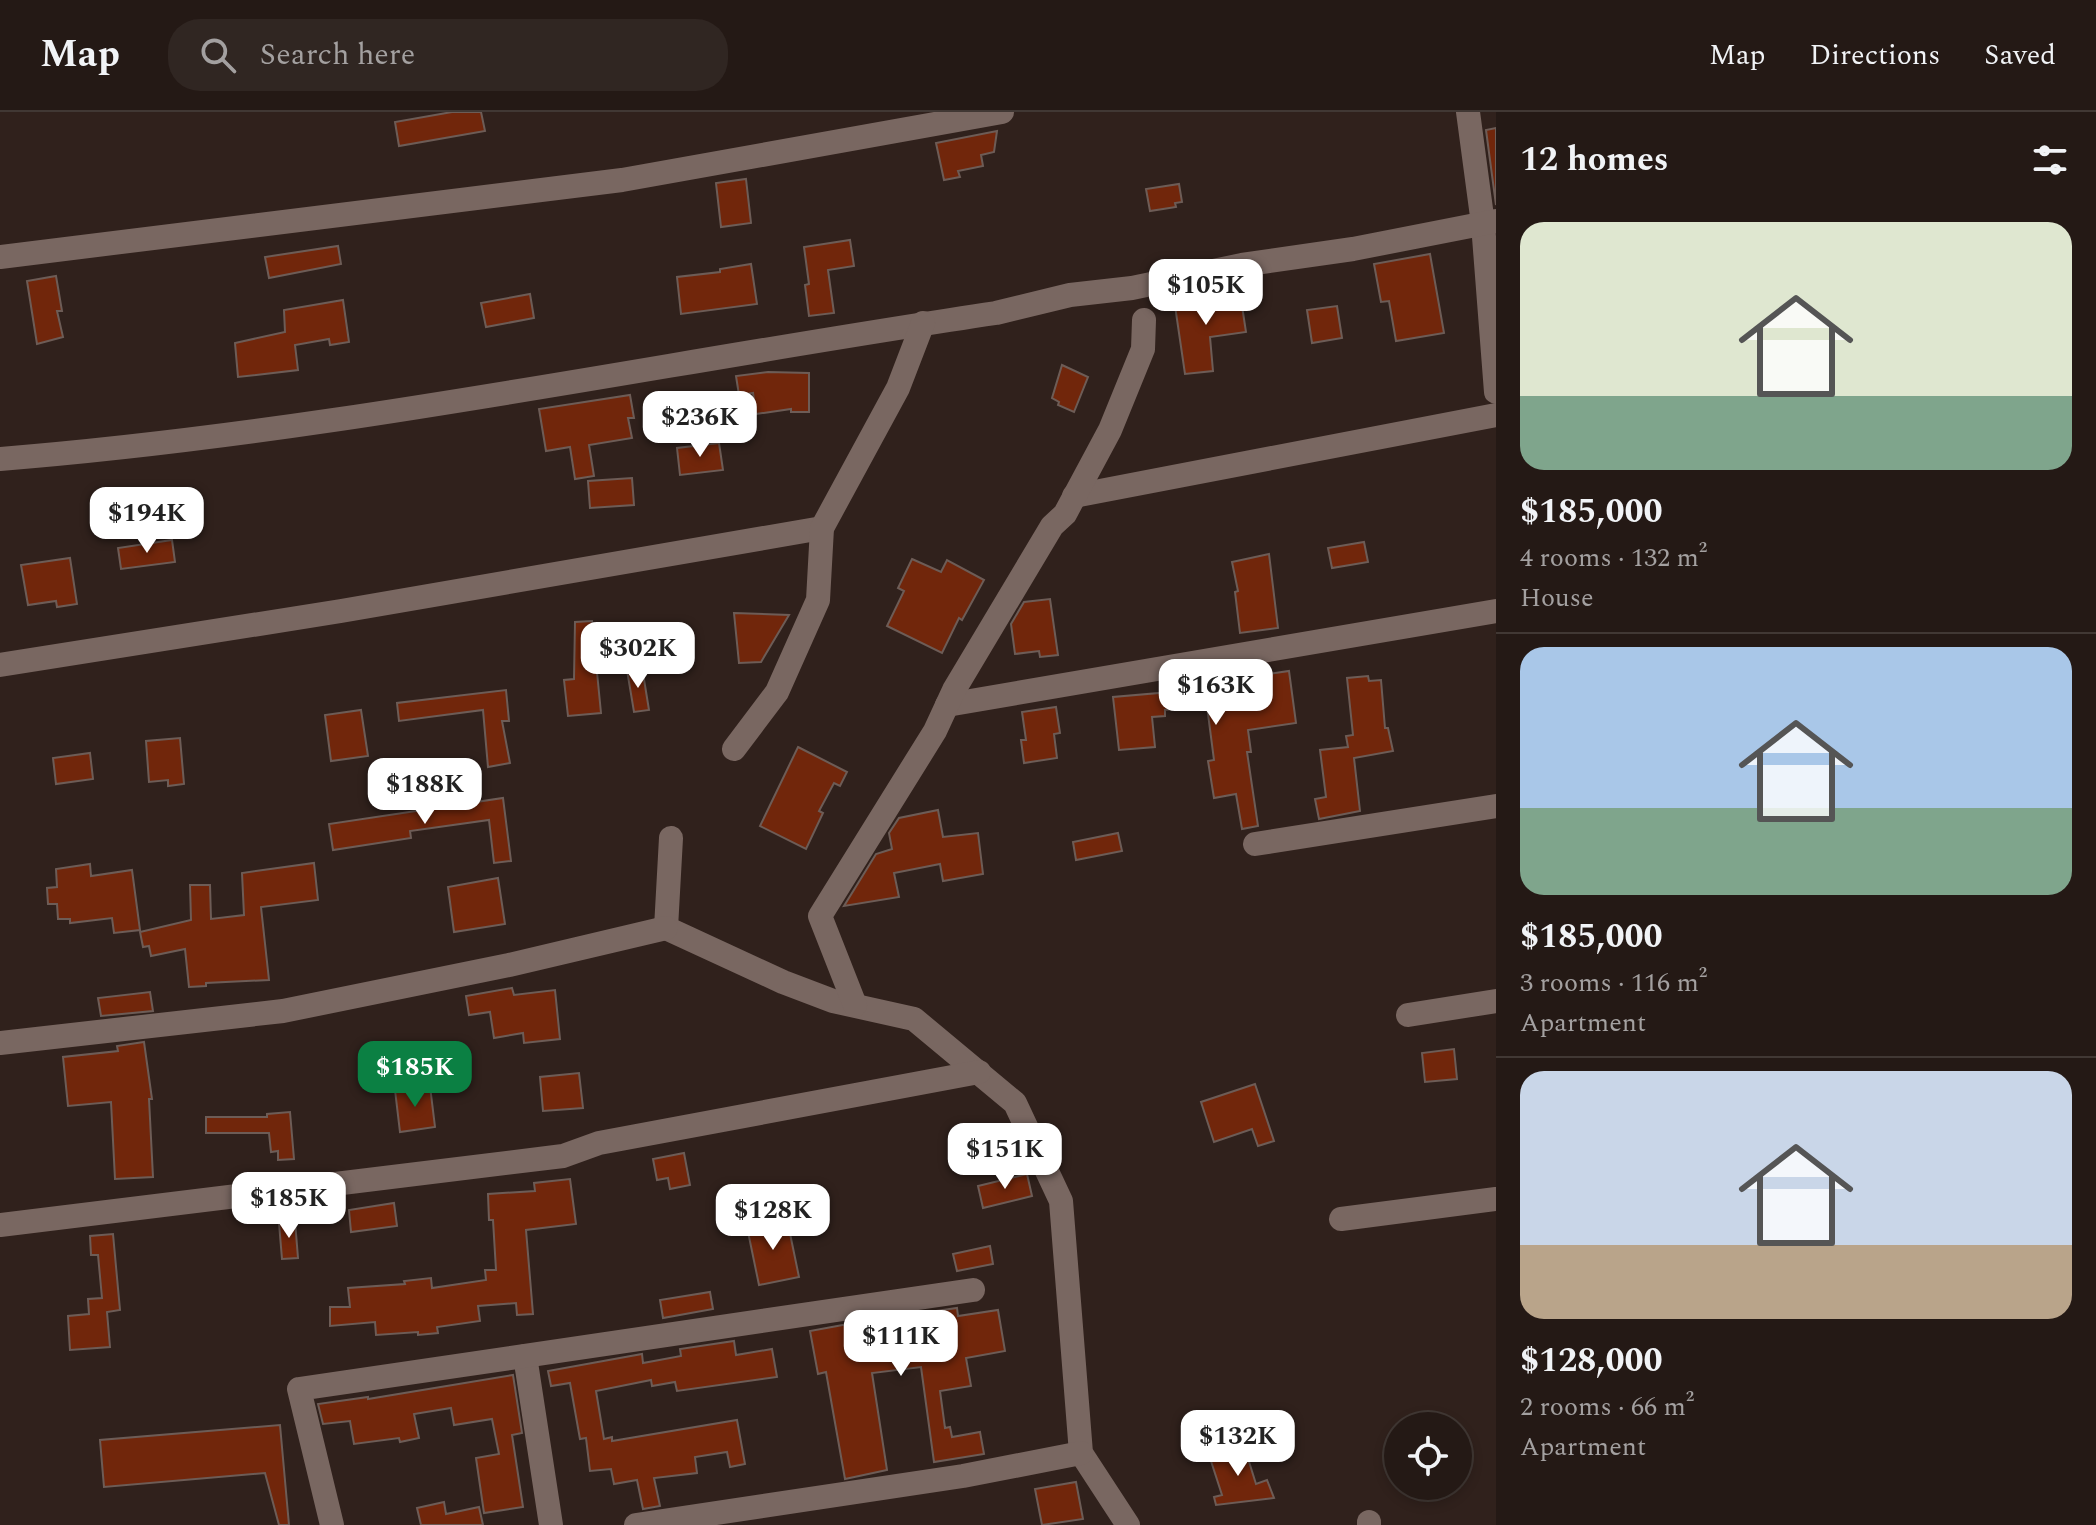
<!DOCTYPE html>
<html lang="en">
<head>
<meta charset="utf-8">
<style>
  body { margin:0; font-family:Spectral,serif; background:#302622; color:#f1f3f6; height:100vh; display:flex; flex-direction:column; font-size:30px; white-space:nowrap }
  * { box-sizing:border-box; margin:0 }
  p { font-size:26px; color:#a3a0a0 }
  .icon { flex:none; width:44px; height:44px; fill:none; stroke:currentColor; stroke-width:2; stroke-linecap:round; stroke-linejoin:round }
  .map { position:relative; flex:1; overflow:hidden }
  .sheet { display:flex; flex-direction:column; background:#241915; width:600px }
  .sheet>* { flex:none }
  .tools { position:absolute; left:1384px; top:1300px; display:grid; gap:16px }
  .tools a { display:grid; place-items:center; width:88px; height:88px; border-radius:50%; background:#241915; box-shadow:0 4px 12px #0003,0 0 0 2px #413834; font-size:40px }
  .price { position:absolute; translate:-50% -68px; padding:0 18px; border-radius:16px; background:#fff; color:#222; font-size:26px; line-height:52px; filter:drop-shadow(0 2px 4px #0008) }
  .price::after { content:''; position:absolute; left:50%; top:48px; width:24px; height:18px; margin-left:-12px; background:inherit; clip-path:polygon(0 0,100% 0,50% 100%) }
  .price.active { background:#0b8043; color:#fff }
  ul { padding:0; list-style:none }
  li { display:grid; align-content:center; gap:16px; height:424px; padding:0 24px }
  li+li { border-top:2px solid #413834 }
  li span { display:grid; place-items:center; height:248px; border-radius:24px; color:#555 }
  li>.icon { margin-inline-start:auto }
  span .icon { width:144px; height:144px; fill:#fffc; stroke-width:1 }
  li b { font-size:34px }
  h2 { display:flex; justify-content:space-between; align-items:center; height:96px; padding:0 24px; font-size:34px }
  header { display:flex; align-items:center; gap:48px; box-sizing:border-box; height:112px; padding:0 40px; background:#241915; border-bottom:2px solid #413834 }
  header strong { font-size:38px }
  nav { display:flex; gap:44px; margin-inline-start:auto; font-size:28px }
  .search { width:560px; height:72px; background:#302622; display:flex; align-items:center; gap:20px; box-sizing:border-box; padding:0 28px; border-radius:32px; color:#a3a0a0; font-size:30px }
  main { display:flex; flex:1; min-height:0 }
  .map>svg:first-child { display:block }
</style>
</head>
<body>
<header>
<strong>Map</strong>
<div class="search"><svg class="icon" aria-label="search" viewBox="0 0 24 24"><circle cx="10" cy="10" r="6"/><path d="M15 15l6 6"/></svg>Search here</div>
<nav><a>Map</a><a>Directions</a><a>Saved</a></nav>
</header>
<main>
<div class="map">
<svg width="1496" height="1413" viewBox="0 0 1496 1413">
  <rect width="100%" height="100%" fill="#30211c"/>
  <g fill="#71260b" stroke="#6d5c56" stroke-width="2">
    <path d="M 452,0 L 481,0 L 485,19 L 399,34 L 395,10 Z"/>
    <path d="M 1496,16 L 1496,93 L 1486,18 Z"/>
    <path d="M 997,19 L 994,40 L 981,43 L 983,54 L 958,59 L 960,65 L 944,68 L 936,31 Z"/>
    <path d="M 746,67 L 751,111 L 721,115 L 716,71 Z"/>
    <path d="M 1179,72 L 1182,90 L 1175,91 L 1176,95 L 1150,99 L 1146,77 Z"/>
    <path d="M 850,128 L 854,154 L 828,158 L 834,201 L 809,204 L 805,173 L 809,172 L 804,135 Z"/>
    <path d="M 338,134 L 341,152 L 269,166 L 265,145 Z"/>
    <path d="M 1430,142 L 1444,221 L 1396,229 L 1389,189 L 1381,190 L 1374,152 Z"/>
    <path d="M 751,152 L 757,192 L 681,202 L 677,165 L 720,160 L 720,157 Z"/>
    <path d="M 56,164 L 62,199 L 57,199 L 63,225 L 37,232 L 27,169 Z"/>
    <path d="M 1240,181 L 1246,220 L 1210,225 L 1213,259 L 1185,262 L 1174,187 Z"/>
    <path d="M 530,182 L 534,206 L 486,215 L 481,191 Z"/>
    <path d="M 343,188 L 349,230 L 330,233 L 329,227 L 295,233 L 298,258 L 238,265 L 235,231 L 285,220 L 284,198 Z"/>
    <path d="M 1337,194 L 1342,226 L 1312,231 L 1307,198 Z"/>
    <path d="M 1062,253 L 1088,265 L 1074,300 L 1058,293 L 1059,290 L 1052,286 Z"/>
    <path d="M 768,260 L 809,261 L 809,300 L 791,300 L 791,297 L 756,302 L 753,281 L 739,283 L 736,264 Z"/>
    <path d="M 630,283 L 634,306 L 628,306 L 632,326 L 589,333 L 594,364 L 575,367 L 570,335 L 546,339 L 539,297 Z"/>
    <path d="M 719,331 L 723,358 L 680,363 L 677,336 Z"/>
    <path d="M 632,366 L 634,393 L 590,396 L 588,369 Z"/>
    <path d="M 172,428 L 175,450 L 121,457 L 118,436 Z"/>
    <path d="M 1364,430 L 1368,450 L 1332,456 L 1328,436 Z"/>
    <path d="M 1269,442 L 1278,516 L 1240,521 L 1235,480 L 1238,479 L 1232,450 Z"/>
    <path d="M 70,446 L 77,492 L 57,495 L 56,489 L 28,493 L 21,453 Z"/>
    <path d="M 912,447 L 941,460 L 947,448 L 984,468 L 962,508 L 959,506 L 942,541 L 887,514 L 904,479 L 898,476 Z"/>
    <path d="M 1050,487 L 1058,543 L 1040,545 L 1039,539 L 1015,542 L 1011,512 L 1024,490 Z"/>
    <path d="M 734,501 L 789,503 L 761,550 L 739,551 Z"/>
    <path d="M 592,509 L 601,601 L 568,604 L 564,568 L 574,567 L 575,510 Z"/>
    <path d="M 642,555 L 649,598 L 634,600 L 627,558 Z"/>
    <path d="M 1289,559 L 1296,611 L 1248,618 L 1251,640 L 1247,640 L 1258,714 L 1242,717 L 1236,682 L 1214,686 L 1208,649 L 1214,648 L 1207,594 L 1165,598 L 1165,604 L 1152,605 L 1155,635 L 1119,638 L 1113,585 L 1205,577 L 1205,574 L 1254,568 L 1254,564 Z"/>
    <path d="M 1368,564 L 1369,569 L 1381,568 L 1385,616 L 1388,616 L 1393,639 L 1354,646 L 1360,699 L 1319,707 L 1315,687 L 1326,685 L 1320,638 L 1348,635 L 1346,624 L 1353,623 L 1347,566 Z"/>
    <path d="M 506,578 L 509,609 L 502,609 L 510,651 L 488,655 L 483,598 L 399,609 L 397,591 Z"/>
    <path d="M 1056,595 L 1060,621 L 1054,622 L 1057,646 L 1024,651 L 1021,628 L 1026,628 L 1022,600 Z"/>
    <path d="M 361,598 L 368,644 L 331,649 L 325,603 Z"/>
    <path d="M 180,626 L 184,672 L 168,674 L 168,668 L 149,670 L 146,629 Z"/>
    <path d="M 798,635 L 847,660 L 840,674 L 834,671 L 819,699 L 823,701 L 806,737 L 760,714 Z"/>
    <path d="M 90,641 L 93,667 L 56,672 L 53,646 Z"/>
    <path d="M 503,686 L 511,749 L 494,751 L 489,708 L 410,719 L 411,726 L 333,738 L 329,712 Z"/>
    <path d="M 938,698 L 943,725 L 978,721 L 983,762 L 943,769 L 940,752 L 894,761 L 899,785 L 844,794 L 876,742 L 892,737 L 889,721 L 899,706 Z"/>
    <path d="M 1118,721 L 1122,739 L 1076,748 L 1073,730 Z"/>
    <path d="M 314,751 L 318,788 L 261,795 L 269,868 L 206,871 L 206,874 L 189,875 L 185,837 L 151,844 L 149,834 L 143,835 L 140,820 L 191,808 L 190,773 L 210,773 L 211,807 L 244,803 L 242,761 Z"/>
    <path d="M 90,752 L 91,764 L 132,758 L 140,818 L 114,821 L 112,806 L 70,811 L 70,807 L 58,807 L 57,792 L 48,792 L 47,776 L 57,775 L 56,757 Z"/>
    <path d="M 498,766 L 505,812 L 454,820 L 448,775 Z"/>
    <path d="M 512,876 L 514,883 L 555,878 L 560,927 L 524,931 L 523,921 L 494,926 L 490,900 L 469,903 L 466,884 Z"/>
    <path d="M 150,880 L 153,899 L 101,904 L 98,886 Z"/>
    <path d="M 144,930 L 152,987 L 149,987 L 153,1065 L 115,1067 L 111,990 L 68,994 L 63,945 L 118,939 L 117,934 Z"/>
    <path d="M 1454,937 L 1457,967 L 1425,970 L 1422,941 Z"/>
    <path d="M 579,961 L 583,996 L 543,999 L 540,965 Z"/>
    <path d="M 1255,972 L 1274,1029 L 1258,1034 L 1252,1017 L 1214,1030 L 1201,990 Z"/>
    <path d="M 430,974 L 435,1015 L 400,1020 L 395,978 Z"/>
    <path d="M 290,1000 L 294,1047 L 278,1048 L 278,1039 L 271,1040 L 269,1021 L 206,1021 L 206,1005 L 267,1005 L 267,1002 Z"/>
    <path d="M 684,1041 L 690,1073 L 670,1077 L 668,1066 L 657,1068 L 653,1047 Z"/>
    <path d="M 1027,1062 L 1032,1084 L 983,1096 L 978,1074 Z"/>
    <path d="M 570,1067 L 576,1112 L 526,1118 L 533,1202 L 517,1203 L 516,1191 L 478,1194 L 480,1209 L 437,1215 L 438,1221 L 418,1223 L 418,1220 L 376,1223 L 375,1210 L 330,1214 L 330,1195 L 350,1195 L 348,1176 L 405,1172 L 404,1169 L 431,1166 L 432,1176 L 486,1168 L 485,1158 L 496,1158 L 493,1108 L 489,1108 L 488,1082 L 535,1079 L 534,1071 Z"/>
    <path d="M 394,1091 L 397,1114 L 351,1120 L 349,1098 Z"/>
    <path d="M 787,1107 L 799,1165 L 759,1173 L 747,1115 Z"/>
    <path d="M 295,1109 L 298,1146 L 282,1147 L 279,1111 Z"/>
    <path d="M 113,1122 L 120,1198 L 107,1200 L 110,1235 L 70,1238 L 68,1204 L 89,1202 L 88,1187 L 102,1186 L 98,1143 L 91,1143 L 90,1124 Z"/>
    <path d="M 990,1134 L 993,1152 L 957,1159 L 953,1142 Z"/>
    <path d="M 710,1180 L 713,1197 L 663,1206 L 660,1188 Z"/>
    <path d="M 957,1196 L 958,1204 L 998,1198 L 1005,1239 L 966,1246 L 971,1274 L 940,1279 L 945,1316 L 950,1315 L 952,1325 L 980,1320 L 984,1342 L 934,1350 L 921,1255 L 872,1261 L 887,1358 L 845,1367 L 826,1260 L 818,1262 L 810,1219 L 870,1208 L 871,1215 L 916,1207 L 915,1202 Z"/>
    <path d="M 734,1229 L 736,1243 L 772,1237 L 777,1265 L 677,1279 L 675,1270 L 652,1274 L 651,1268 L 596,1279 L 604,1327 L 612,1325 L 612,1329 L 737,1308 L 745,1352 L 730,1355 L 727,1340 L 695,1345 L 697,1361 L 654,1366 L 660,1394 L 643,1397 L 637,1368 L 614,1372 L 611,1357 L 590,1359 L 586,1326 L 580,1327 L 570,1271 L 551,1274 L 548,1259 L 642,1242 L 643,1251 L 681,1244 L 680,1237 Z"/>
    <path d="M 513,1263 L 522,1321 L 512,1323 L 523,1395 L 484,1401 L 476,1346 L 499,1342 L 492,1307 L 454,1313 L 451,1296 L 414,1302 L 419,1326 L 400,1330 L 399,1326 L 354,1332 L 350,1309 L 323,1312 L 318,1292 L 368,1285 L 368,1287 Z"/>
    <path d="M 280,1313 L 289,1413 L 279,1413 L 265,1361 L 104,1375 L 100,1328 Z"/>
    <path d="M 1225,1335 L 1245,1337 L 1256,1372 L 1267,1368 L 1274,1386 L 1216,1393 L 1214,1385 L 1222,1383 L 1210,1346 L 1219,1343 Z"/>
    <path d="M 1076,1370 L 1083,1407 L 1042,1413 L 1035,1377 Z"/>
    <path d="M 444,1390 L 446,1402 L 479,1395 L 483,1413 L 421,1413 L 417,1396 Z"/>
  </g>
  <g fill="none" stroke-linecap="round" stroke-linejoin="round">
    <g stroke="#796761" stroke-width="24">
      <path d="M 1468,0 L 1483,112 L 1496,280"/>
      <path d="M 0,145 L 622,68 L 1002,0"/>
      <path d="M 0,347 C 335,320 664,250 996,201 L 1070,183 L 1132,176 L 1242,153 L 1353,137 L 1496,109"/>
      <path d="M 1074,384 L 1496,303"/>
      <path d="M 0,553 L 341,499 L 822,416"/>
      <path d="M 947,593 L 1496,499"/>
      <path d="M 734,637 L 777,580 L 818,488 L 822,416 L 898,276 L 923,211"/>
      <path d="M 671,726 L 666,816 L 783,870 L 833,889 L 914,907 L 1015,991 L 1061,1089 L 1081,1341 L 1128,1413"/>
      <path d="M 1255,732 L 1496,694"/>
      <path d="M 855,893 L 820,804 L 935,619 L 954,578 L 1052,414 L 1065,402 L 1110,318 L 1143,237 L 1144,208"/>
      <path d="M 1408,903 L 1496,889"/>
      <path d="M 0,931 L 283,899 L 509,853 L 666,816"/>
      <path d="M 1341,1107 L 1496,1087"/>
      <path d="M 0,1113 L 563,1044 L 599,1031 L 979,960"/>
      <path d="M 525,1244 L 551,1413"/>
      <path d="M 332,1413 L 299,1277 L 973,1178"/>
      <path d="M 636,1413 L 963,1364 L 1081,1341"/>
      <path d="M 1369,1413 L 1369,1410"/>
    </g>
  </g>
</svg>
<div class="tools">
<a><svg class="icon" aria-label="locate" viewBox="0 0 24 24"><circle cx="12" cy="12" r="6"/><path d="M12 2v4M12 18v4M2 12h4M18 12h4"/></svg></a>
</div>
<b class="price" style="left:1206px;top:215px">$105K</b>
<b class="price" style="left:700px;top:347px">$236K</b>
<b class="price" style="left:147px;top:443px">$194K</b>
<b class="price" style="left:638px;top:578px">$302K</b>
<b class="price" style="left:1216px;top:615px">$163K</b>
<b class="price" style="left:425px;top:714px">$188K</b>
<b class="price active" style="left:415px;top:997px">$185K</b>
<b class="price" style="left:1005px;top:1079px">$151K</b>
<b class="price" style="left:289px;top:1128px">$185K</b>
<b class="price" style="left:773px;top:1140px">$128K</b>
<b class="price" style="left:901px;top:1266px">$111K</b>
<b class="price" style="left:1238px;top:1366px">$132K</b>
</div>
<section class="sheet">
<h2>12 homes<svg class="icon" aria-label="filters" viewBox="0 0 24 24"><path d="M4 7h16M4 17h16"/><circle cx="9" cy="7" r="2"/><circle cx="15" cy="17" r="2"/></svg></h2>
<ul>
<li><span style="background:linear-gradient(#dfe7d0 70%,#7fa58c 0)"><svg class="icon" aria-label="home" viewBox="0 0 24 24"><path d="M3 11l9-7 9 7M6 9v11h12V9"/></svg></span><div><b>$185,000</b><p>4 rooms · 132 m²</p><p>House</p></div></li>
<li><span style="background:linear-gradient(#a9c7e8 65%,#7fa58c 0)"><svg class="icon" aria-label="home" viewBox="0 0 24 24"><path d="M3 11l9-7 9 7M6 9v11h12V9"/></svg></span><div><b>$185,000</b><p>3 rooms · 116 m²</p><p>Apartment</p></div></li>
<li><span style="background:linear-gradient(#c9d6e8 70%,#b9a48a 0)"><svg class="icon" aria-label="home" viewBox="0 0 24 24"><path d="M3 11l9-7 9 7M6 9v11h12V9"/></svg></span><div><b>$128,000</b><p>2 rooms · 66 m²</p><p>Apartment</p></div></li>
</ul>
</section>
</main>
</body>
</html>
